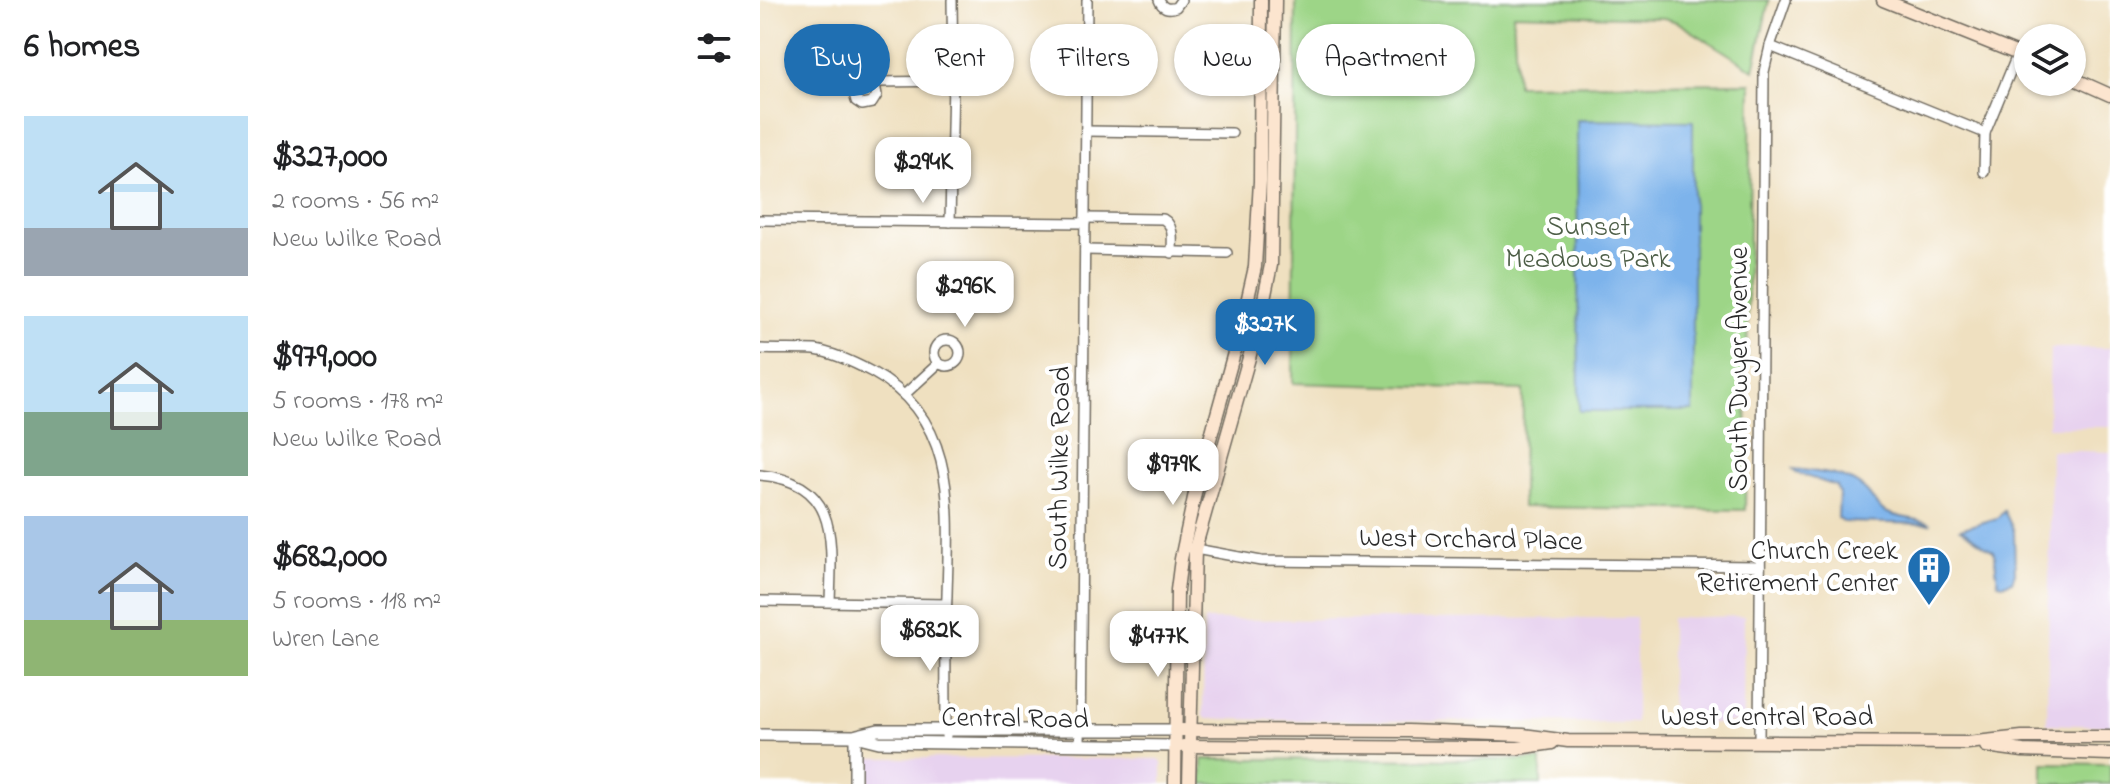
<!DOCTYPE html>
<html lang="en">
<head>
<meta charset="utf-8">
<style>
  body { margin:0; font-family:"Indie Flower",sans-serif; background:#f6f6f6; color:#202124; height:100vh; display:flex; flex-direction:column; font-size:30px; white-space:nowrap }
  * { box-sizing:border-box; margin:0 }
  p { font-size:26px; color:#757577 }
  .icon { flex:none; width:44px; height:44px; fill:none; stroke:currentColor; stroke-width:2; stroke-linecap:round; stroke-linejoin:round }
  .map { position:relative; flex:1; overflow:hidden }
  .sheet { display:flex; flex-direction:column; background:#fff; width:760px }
  .sheet>* { flex:none }
  .guide { position:absolute; left:24px; top:24px; width:760px; height:72px; display:flex; gap:16px }
  .tools { position:absolute; left:1254px; top:24px; display:grid; gap:16px }
  .tools a { display:grid; place-items:center; width:72px; height:72px; border-radius:50%; background:#fff; box-shadow:0 2px 6px #0004; font-size:40px }
  .price { position:absolute; translate:-50% -68px; padding:0 18px; border-radius:16px; background:#fff; color:#222; font-size:26px; line-height:52px; filter:drop-shadow(0 2px 4px #0008) }
  .price::after { content:''; position:absolute; left:50%; top:48px; width:24px; height:18px; margin-left:-12px; background:inherit; clip-path:polygon(0 0,100% 0,50% 100%) }
  .price.on { background:#1f6fb2; color:#fff }
  ul { padding:0; list-style:none }
  li { display:flex; align-items:center; gap:24px; height:200px; padding:0 24px }
  li span { display:grid; place-items:center; flex:none; width:224px; height:160px; border-radius:0px; color:#555 }
  li>.icon { margin-inline-start:auto }
  span .icon { width:96px; height:96px; fill:#fffc; stroke-width:1 }
  li b { font-size:34px }
  h2 { display:flex; justify-content:space-between; align-items:center; height:96px; padding:0 24px; font-size:34px }
  .chip { padding:0 28px; border-radius:36px; background:#fff; box-shadow:0 2px 6px #0004; font-size:28px; line-height:72px }
  .chip.on { background:#1f6fb2; color:#fff }
  main { display:flex; flex:1; min-height:0 }
  .map>svg:first-child { display:block }
</style>
</head>
<body>
<main>
<section class="sheet">
<h2>6 homes<svg class="icon" aria-label="filters" viewBox="0 0 24 24"><path d="M4 7h16M4 17h16"/><circle cx="9" cy="7" r="2"/><circle cx="15" cy="17" r="2"/></svg></h2>
<ul>
<li><span style="background:linear-gradient(#bfe0f5 70%,#9aa5b1 0)"><svg class="icon" aria-label="home" viewBox="0 0 24 24"><path d="M3 11l9-7 9 7M6 9v11h12V9"/></svg></span><div><b>$327,000</b><p>2 rooms · 56 m²</p><p>New Wilke Road</p></div></li>
<li><span style="background:linear-gradient(#bfe0f5 60%,#7fa58c 0)"><svg class="icon" aria-label="home" viewBox="0 0 24 24"><path d="M3 11l9-7 9 7M6 9v11h12V9"/></svg></span><div><b>$979,000</b><p>5 rooms · 178 m²</p><p>New Wilke Road</p></div></li>
<li><span style="background:linear-gradient(#a9c7e8 65%,#8fb573 0)"><svg class="icon" aria-label="home" viewBox="0 0 24 24"><path d="M3 11l9-7 9 7M6 9v11h12V9"/></svg></span><div><b>$682,000</b><p>5 rooms · 118 m²</p><p>Wren Lane</p></div></li>
</ul>
</section>
<div class="map">
<svg width="1350" height="784" viewBox="0 0 1350 784">
  <rect width="100%" height="100%" fill="#fff"/>
  <filter id="ink" filterUnits="userSpaceOnUse"><feTurbulence type="fractalNoise" baseFrequency=".0125" numOctaves="2"/><feDisplacementMap in="SourceGraphic" scale="16" xChannelSelector="R" yChannelSelector="G"/><feConvolveMatrix kernelMatrix="1 2 1 2 8 2 1 2 1" color-interpolation-filters="sRGB"/></filter>
  <filter id="wash" filterUnits="userSpaceOnUse"><feTurbulence type="fractalNoise" baseFrequency=".006" numOctaves="4" result="noise"/><feDisplacementMap in="SourceGraphic" scale="32" xChannelSelector="R" yChannelSelector="G"/><feGaussianBlur stdDeviation="1.8" result="paint"/><feColorMatrix in="noise" values="0 0 0 0 0 0 0 0 0 0 0 0 0 0 0 0 0 1.4 0 .05"/><feComposite in="paint" operator="in"/></filter>
  <g filter="url(#wash)">
    <rect width="100%" height="100%" fill="#efe0c0"/>
    <g fill="#e7d2ef">
      <path d="M 1290,348 L 1350,348 L 1350,427 L 1288,427 Z"/>
      <path d="M 1291,450 L 1350,452 L 1350,726 L 1287,724 Z"/>
      <path d="M 984,616 L 983,722 L 911,724 L 911,618 Z"/>
      <path d="M 876,618 L 876,723 L 447,719 L 443,716 L 444,620 Z"/>
      <path d="M 109,758 L 399,759 L 402,762 L 402,784 L 109,784 Z"/>
    </g>
    <g fill="#9dd587" stroke="#648059" stroke-width="2">
      <path d="M 536,0 L 1009,0 L 994,70 L 917,22 L 904,18 L 753,14 L 757,85 L 991,83 L 985,510 L 762,507 L 763,390 L 533,383 Z"/>
      <path d="M 443,759 L 781,760 L 781,784 L 442,784 Z"/>
      <path d="M 1283,763 L 1350,764 L 1350,784 L 1283,784 Z"/>
    </g>
    <g fill="#7db3eb" stroke="#546f8b" stroke-width="2">
      <path d="M 817,120 L 933,121 L 933,411 L 819,411 Z"/>
      <path d="M 1033,469 C 1056,472 1089,473 1106,491 C 1114,499 1116,508 1128,513 C 1142,519 1158,518 1171,524 L 1083,522 L 1078,518 L 1079,494 L 1076,486 L 1036,473 Z"/>
      <path d="M 1244,511 L 1254,531 L 1255,573 L 1252,581 L 1244,584 L 1238,583 L 1234,551 C 1221,545 1213,536 1200,529 L 1237,518 Z"/>
    </g>
  </g>
  <g filter="url(#ink)">
    <g fill="none" stroke-linecap="round" stroke-linejoin="round">
      <g stroke="#706a5f" stroke-width="12">
        <g id="minor">
          <path d="M 399,0 C 402,8 408,10 416,7 L 421,0"/>
          <path d="M 1010,46 L 1225,133"/>
          <path d="M 115,85 L 117,95 L 112,103 L 102,105 L 96,101 L 93,90 L 102,81 L 115,85 L 119,82 L 193,81"/>
          <path d="M 326,131 L 472,133"/>
          <path d="M 1224,172 L 1225,133 L 1258,53"/>
          <path d="M 325,218 L 403,219 C 415,226 412,240 412,253"/>
          <path d="M 0,220 L 325,223"/>
          <path d="M 190,222 L 193,81 L 192,0"/>
          <path d="M 325,250 L 467,253"/>
          <circle cx="187" cy="353" r="13"/>
          <path d="M 0,349 C 18,350 37,349 55,350 C 75,353 95,363 112,372 C 199,419 189,510 187,595 C 185,642 186,689 186,736"/>
          <path d="M 144,395 L 179,363"/>
          <path d="M 0,475 C 79,482 72,539 70,601"/>
          <path d="M 430,548 L 501,561 L 1000,566"/>
          <path d="M 0,601 L 186,604"/>
          <path d="M 999,741 L 1004,72 L 1010,46 L 1026,0"/>
          <path d="M 320,745 L 327,0"/>
        </g>
      </g>
      <g stroke="#706a5f" stroke-width="14">
        <g id="tertiary">
          <path d="M 0,735 L 95,736 L 119,742 L 415,746"/>
          <path d="M 97,735 L 118,730 L 415,730"/>
          <path d="M 95,736 L 95,784"/>
        </g>
      </g>
      <g stroke="#706a5f" stroke-width="15">
        <g id="secondary">
          <path d="M 1123,0 L 1268,58"/>
          <path d="M 1312,78 L 1350,95"/>
          <path d="M 415,730 L 648,731 L 763,735 L 808,741 L 1207,743 L 1262,737 L 1350,737"/>
          <path d="M 423,746 L 722,748 L 758,748 L 792,743"/>
          <path d="M 1226,746 L 1263,751 L 1350,754"/>
          <path d="M 415,784 L 417,590 L 421,559 L 435,493 L 482,324 L 495,267 L 500,181 L 501,0"/>
          <path d="M 429,784 L 435,549 L 500,319 L 511,265 L 515,0"/>
        </g>
      </g>
      <use href="#minor" stroke="#fff" stroke-width="9"/>
      <use href="#tertiary" stroke="#fff" stroke-width="11"/>
      <use href="#secondary" stroke="#fce5cf" stroke-width="12"/>
    </g>
  </g>
  <defs>
    <g id="building-pin" transform="scale(2.3)"><path d="M0 17L-7.5 6A9.5 9.5 0 1 1 7.5 6Z" fill="#1f6fb2" stroke="#fff"/><path d="M-4-6H4V6H1V3H-1V6H-4ZM-2.5-4.3h1.7v1.8h-1.7ZM.8-4.3h1.7v1.8H.8ZM-2.5-1h1.7V.8h-1.7ZM.8-1h1.7V.8H.8Z" fill="#fff"/></g>
  </defs>
  <g fill-rule="evenodd">
    <use href="#building-pin" x="1169" y="568"/>
  </g>
  <g text-anchor="middle" dominant-baseline="central" stroke-width="8" stroke-linejoin="round" paint-order="stroke">
    <g font-size="28" fill="#4d5e47" stroke="#fff">
      <text x="828" y="228">Sunset<tspan x="828" dy="32">Meadows Park</tspan></text>
    </g>
    <g font-size="28" fill="#2b2b2b" stroke="#fff">
      <text transform="translate(980 369) rotate(-90)">South Dwyer Avenue</text>
      <text transform="translate(301 468) rotate(-89)">South Wilke Road</text>
      <text transform="translate(711 541) rotate(1)">West Orchard Place</text>
      <text x="1007" y="718">West Central Road</text>
      <text transform="translate(255 720) rotate(1)">Central Road</text>
    </g>
    <g font-size="28" fill="#2b2b2b" stroke="#fff" text-anchor="end">
      <text x="1138" y="552">Church Creek<tspan x="1138" dy="32">Retirement Center</tspan></text>
    </g>
  </g>
</svg>
<div class="tools">
<a><svg class="icon" aria-label="layers" viewBox="0 0 24 24"><path d="M12 4l9 5-9 5-9-5zM3 14l9 5 9-5"/></svg></a>
</div>
<b class="price" style="left:163px;top:205px">$294K</b>
<b class="price" style="left:205px;top:329px">$296K</b>
<b class="price on" style="left:505px;top:367px">$327K</b>
<b class="price" style="left:413px;top:507px">$979K</b>
<b class="price" style="left:170px;top:673px">$682K</b>
<b class="price" style="left:398px;top:679px">$477K</b>
<div class="guide">
<a class="chip on">Buy</a>
<a class="chip">Rent</a>
<a class="chip">Filters</a>
<a class="chip">New</a>
<a class="chip">Apartment</a>
</div>
</div>
</main>
</body>
</html>
